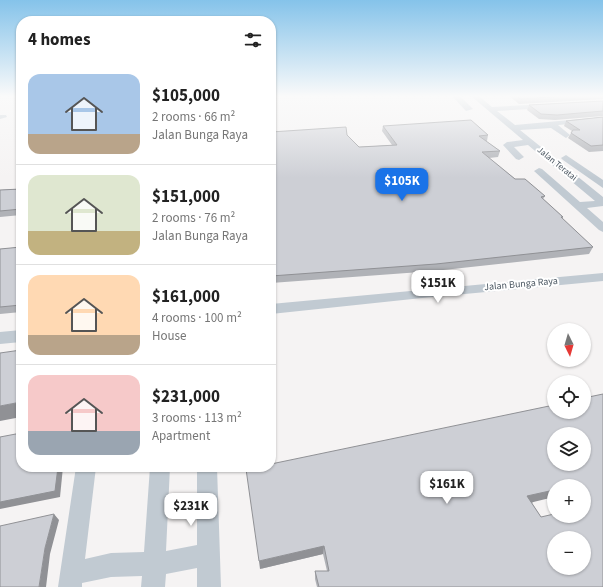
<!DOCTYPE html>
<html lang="en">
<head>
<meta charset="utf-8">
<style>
  body { margin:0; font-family:"Source Sans 3",sans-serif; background:#f2f2f2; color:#222; height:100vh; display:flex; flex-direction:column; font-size:15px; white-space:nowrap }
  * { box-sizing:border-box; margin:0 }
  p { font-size:13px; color:#767676 }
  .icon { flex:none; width:22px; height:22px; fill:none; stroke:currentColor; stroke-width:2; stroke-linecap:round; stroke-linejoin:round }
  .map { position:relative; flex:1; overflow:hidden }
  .drawer { position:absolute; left:16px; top:16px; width:260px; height:456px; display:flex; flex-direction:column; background:#fff; border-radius:16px; box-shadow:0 1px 3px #0004 }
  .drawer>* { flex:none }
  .needle { width:26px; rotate:175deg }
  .buttons { position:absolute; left:547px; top:323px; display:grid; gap:8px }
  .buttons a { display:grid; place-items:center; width:44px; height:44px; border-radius:50%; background:#fff; box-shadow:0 1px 3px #0004; font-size:20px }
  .price { position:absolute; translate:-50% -34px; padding:0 9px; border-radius:8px; background:#fff; color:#222; font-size:13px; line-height:26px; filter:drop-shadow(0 1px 2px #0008) }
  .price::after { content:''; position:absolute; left:50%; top:24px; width:12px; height:9px; margin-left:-6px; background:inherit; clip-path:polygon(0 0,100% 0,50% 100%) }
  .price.current { background:#1a73e8; color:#fff }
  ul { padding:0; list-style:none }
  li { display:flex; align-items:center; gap:12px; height:100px; padding:0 12px }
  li+li { border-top:1px solid #e0e0e0 }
  li span { display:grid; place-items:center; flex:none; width:112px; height:80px; border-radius:12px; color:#555 }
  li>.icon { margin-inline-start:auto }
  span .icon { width:48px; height:48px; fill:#fffc; stroke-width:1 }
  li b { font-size:17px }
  h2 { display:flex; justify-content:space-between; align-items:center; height:48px; padding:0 12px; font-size:17px }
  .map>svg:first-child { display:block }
</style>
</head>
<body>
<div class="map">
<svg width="603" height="587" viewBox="0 0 603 587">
  <rect width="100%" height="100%" fill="#f5f3f3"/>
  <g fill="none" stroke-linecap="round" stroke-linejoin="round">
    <g fill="#c1cad2" fill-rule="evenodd">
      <path d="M 452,96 L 460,96 L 473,109 L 466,111 Z"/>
      <path d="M 471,96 L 479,96 L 492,107 L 546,104 L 550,106 L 546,108 L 497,111 L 515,125 L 603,117 L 603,121 L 558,125 L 570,135 L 566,138 L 551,128 L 520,130 L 603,197 L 603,206 L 587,208 L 603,222 L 603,232 L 599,230 L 534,171 L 539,168 L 542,169 L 580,202 L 595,201 L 528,145 L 514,147 L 524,157 L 519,160 L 516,159 L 503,145 L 507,142 L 523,140 Z"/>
      <path d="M 0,115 L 6,115 L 7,117 L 0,119 Z"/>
      <path d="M 566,155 L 603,180 L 603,188 L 563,160 L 561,158 Z"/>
      <path d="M 603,273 L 603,281 L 422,298 L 271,314 L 271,304 Z"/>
      <path d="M 21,330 L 21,342 L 0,344 L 0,332 Z"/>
      <path d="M 76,467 L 96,467 L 85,559 L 111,553 L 144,552 L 150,467 L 170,467 L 166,551 L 197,545 L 197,467 L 217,467 L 221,587 L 197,587 L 197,568 L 166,574 L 165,587 L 141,587 L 142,576 L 111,577 L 82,583 L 82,587 L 58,587 Z"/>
    </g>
  </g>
  <g fill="#b0b2b7" fill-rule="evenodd">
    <path d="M 509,96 L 603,96 L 603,99 L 519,104 Z"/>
    <path d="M 603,101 L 603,116 L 555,120 L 539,119 L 527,110 L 529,105 Z"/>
    <path d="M 603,117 L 603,151 L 589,152 L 568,138 L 571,133 L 572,131 L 564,126 L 566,121 Z"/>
    <path d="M 383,126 L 488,135 L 487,141 L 486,141 L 500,151 L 498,157 L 489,158 L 515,179 L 545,196 L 543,199 L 563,217 L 562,219 L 593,247 L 589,254 L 434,271 L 271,283 L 271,255 L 272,255 L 271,254 L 271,132 L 347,135 L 359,147 L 392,145 L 382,131 Z"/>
    <path d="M 21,189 L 21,215 L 0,217 L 0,190 Z"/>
    <path d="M 21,247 L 21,312 L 0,314 L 0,249 Z"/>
    <path d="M 584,412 L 603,587 L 317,587 L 315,579 L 315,571 L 327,571 L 323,554 L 260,569 ZM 554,486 L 584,486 L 584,516 L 541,517 L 532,503 Z"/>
  </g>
  <g fill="#909195">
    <path d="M 21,402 L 21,417 L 0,421 L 0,406 Z"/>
    <path d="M 58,467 L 63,467 L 60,497 L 0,509 L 0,502 Z"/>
    <path d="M 580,483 L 578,486 L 570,486 Z"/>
    <path d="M 554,490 L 554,497 L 521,505 L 527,496 Z"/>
    <path d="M 54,514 L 59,520 L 50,554 L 46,587 L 39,587 L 45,548 Z"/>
    <path d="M 324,546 L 323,554 L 260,569 L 259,561 Z"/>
  </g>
  <g fill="#cdcfd5" stroke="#909195" fill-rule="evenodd">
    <path d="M 517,96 L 566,96 L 520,99 Z"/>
    <path d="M 603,101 L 603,111 L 557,115 L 541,114 L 529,105 Z"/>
    <path d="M 603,117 L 603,145 L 591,146 L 571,133 L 573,130 L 580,130 L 566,121 Z"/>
    <path d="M 471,120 L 488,135 L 479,136 L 500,151 L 482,152 L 515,179 L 525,179 L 545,196 L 541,197 L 563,217 L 561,217 L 593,247 L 436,264 L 271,276 L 271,255 L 275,255 L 271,248 L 271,132 L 346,127 L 347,135 L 359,147 L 397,145 L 383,126 Z"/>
    <path d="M 21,189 L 21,209 L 0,211 L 0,190 Z"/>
    <path d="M 21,247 L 21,305 L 0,307 L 0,249 Z"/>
    <path d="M 21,350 L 21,402 L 0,406 L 0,353 Z"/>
    <path d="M 603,394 L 603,587 L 319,587 L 315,571 L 329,571 L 324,546 L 259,561 L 246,469 L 255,467 L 271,467 L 271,464 L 554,405 L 554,412 L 584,412 L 584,398 ZM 554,434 L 584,434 L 584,464 L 554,464 ZM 580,483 L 581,486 L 584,486 L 584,492 L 590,504 L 584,505 L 584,516 L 554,516 L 554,514 L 541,517 L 527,496 L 554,490 L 554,486 L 570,486 ZM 554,538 L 584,538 L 584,568 L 554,568 Z"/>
    <path d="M 21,433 L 21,467 L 58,467 L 55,491 L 0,502 L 0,437 Z"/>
    <path d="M 54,514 L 45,548 L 39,587 L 0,587 L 0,526 Z"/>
  </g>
  <linearGradient id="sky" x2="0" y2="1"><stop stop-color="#85c3ea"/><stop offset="0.54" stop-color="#fafafa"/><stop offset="1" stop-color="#fafafa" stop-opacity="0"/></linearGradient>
  <rect width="603" height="178" fill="url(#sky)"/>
  <g text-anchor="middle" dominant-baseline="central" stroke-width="4" stroke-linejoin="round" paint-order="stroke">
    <g font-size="9" fill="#4a5661" stroke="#fff">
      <text transform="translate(557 164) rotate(39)">Jalan Teratai</text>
    </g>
    <g font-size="10" fill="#4a5661" stroke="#fff">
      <text transform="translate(521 284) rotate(-5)">Jalan Bunga Raya</text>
    </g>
  </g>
</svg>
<div class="buttons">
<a><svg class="needle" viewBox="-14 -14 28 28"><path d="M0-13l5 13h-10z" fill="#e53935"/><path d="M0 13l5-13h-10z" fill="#767676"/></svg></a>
<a><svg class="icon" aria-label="locate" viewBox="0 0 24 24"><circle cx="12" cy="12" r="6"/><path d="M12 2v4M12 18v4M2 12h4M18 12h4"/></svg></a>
<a><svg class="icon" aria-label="layers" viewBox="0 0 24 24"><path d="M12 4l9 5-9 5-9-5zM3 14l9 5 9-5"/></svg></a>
<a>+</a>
<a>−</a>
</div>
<b class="price current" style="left:402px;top:202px">$105K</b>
<b class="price" style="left:438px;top:304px">$151K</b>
<b class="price" style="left:447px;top:505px">$161K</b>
<b class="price" style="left:191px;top:527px">$231K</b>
<section class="drawer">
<h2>4 homes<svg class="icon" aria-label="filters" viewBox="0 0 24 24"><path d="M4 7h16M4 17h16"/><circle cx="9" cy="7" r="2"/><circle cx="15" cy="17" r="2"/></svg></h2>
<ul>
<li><span style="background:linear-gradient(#a9c7e8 75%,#b9a48a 0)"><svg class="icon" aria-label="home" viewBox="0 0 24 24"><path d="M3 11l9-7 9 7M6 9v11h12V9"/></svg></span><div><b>$105,000</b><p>2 rooms · 66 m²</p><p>Jalan Bunga Raya</p></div></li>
<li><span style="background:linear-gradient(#dfe7d0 70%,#c2b280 0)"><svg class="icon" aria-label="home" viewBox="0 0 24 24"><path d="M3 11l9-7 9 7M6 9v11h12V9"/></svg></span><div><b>$151,000</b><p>2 rooms · 76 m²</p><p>Jalan Bunga Raya</p></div></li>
<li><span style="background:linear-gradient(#ffd9b3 75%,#b9a48a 0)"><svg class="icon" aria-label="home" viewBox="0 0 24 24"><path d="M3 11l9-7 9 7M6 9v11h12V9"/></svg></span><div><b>$161,000</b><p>4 rooms · 100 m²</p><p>House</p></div></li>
<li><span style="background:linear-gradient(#f6c9c9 70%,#9aa5b1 0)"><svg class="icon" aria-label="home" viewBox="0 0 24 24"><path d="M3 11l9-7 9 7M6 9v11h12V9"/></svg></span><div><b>$231,000</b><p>3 rooms · 113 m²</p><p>Apartment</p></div></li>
</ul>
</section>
</div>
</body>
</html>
